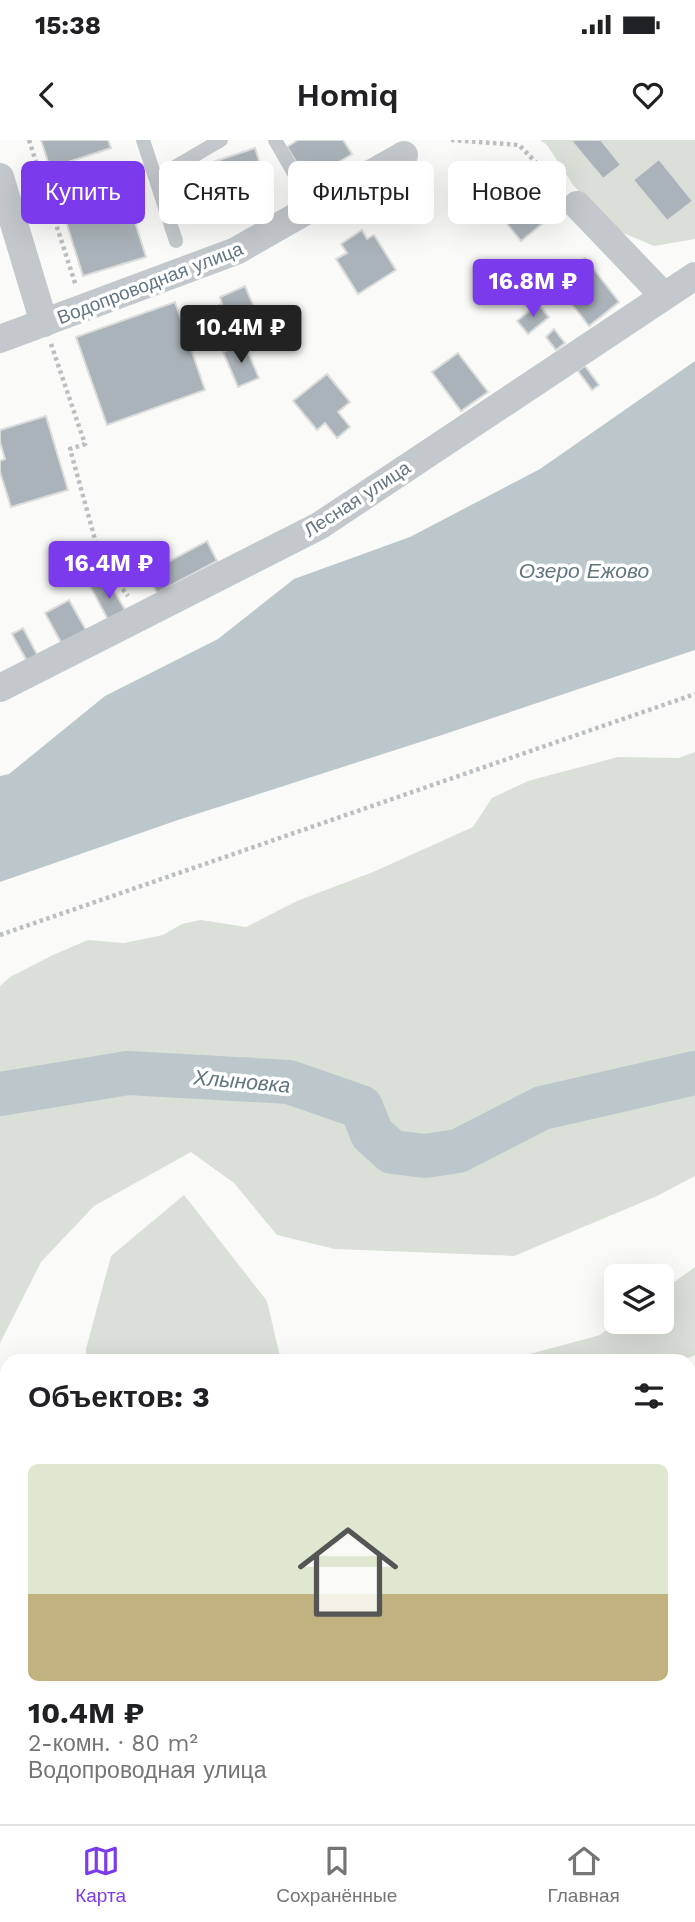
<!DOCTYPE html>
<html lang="ru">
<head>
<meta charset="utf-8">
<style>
  body { margin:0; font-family:"Work Sans",sans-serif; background:#f6f6f6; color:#202124; height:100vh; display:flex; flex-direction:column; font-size:26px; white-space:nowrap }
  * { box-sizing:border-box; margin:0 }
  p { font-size:23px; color:#757577 }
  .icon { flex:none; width:38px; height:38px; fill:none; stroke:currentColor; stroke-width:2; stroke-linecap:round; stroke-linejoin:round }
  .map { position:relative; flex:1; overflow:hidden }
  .sheet { position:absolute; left:0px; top:1214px; width:696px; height:471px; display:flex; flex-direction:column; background:#fff; border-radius:21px 21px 0 0; box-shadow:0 7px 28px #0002 }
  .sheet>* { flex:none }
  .top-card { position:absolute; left:21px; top:21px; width:654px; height:63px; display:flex; gap:14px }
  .controls { position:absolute; left:604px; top:1124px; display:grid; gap:14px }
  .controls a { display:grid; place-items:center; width:70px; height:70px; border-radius:10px; background:#fff; box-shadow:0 7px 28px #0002; font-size:35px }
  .price { position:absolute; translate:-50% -60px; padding:0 16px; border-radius:7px; background:#7c3aed; color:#fff; font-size:23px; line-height:46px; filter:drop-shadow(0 2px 4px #0008) }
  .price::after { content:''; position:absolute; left:50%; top:42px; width:21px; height:16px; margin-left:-10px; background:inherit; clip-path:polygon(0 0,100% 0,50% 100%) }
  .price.active { background:#222; color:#fff }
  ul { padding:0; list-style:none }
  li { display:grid; align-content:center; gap:14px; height:371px; padding:0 28px }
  li span { display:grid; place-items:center; height:217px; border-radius:10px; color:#555 }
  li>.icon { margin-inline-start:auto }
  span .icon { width:126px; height:126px; fill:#fffc; stroke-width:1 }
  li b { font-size:30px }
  h2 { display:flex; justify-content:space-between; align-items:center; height:84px; padding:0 28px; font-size:30px }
  .tag { padding:0 24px; border-radius:10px; background:#fff; box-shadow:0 7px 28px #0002; font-size:24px; line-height:63px }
  .tag.active { background:#7c3aed; color:#fff }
  .status { display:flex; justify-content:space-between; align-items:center; height:49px; padding:0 35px; background:#fff; direction:ltr }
  .status svg { height:19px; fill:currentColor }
  header { display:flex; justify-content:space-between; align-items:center; height:91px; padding:0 28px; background:#fff; font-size:32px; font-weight:600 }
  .menu { display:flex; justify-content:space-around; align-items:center; height:98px; border-top:2px solid #e0e0e0; background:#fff; font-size:19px; color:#757577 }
  .menu a { display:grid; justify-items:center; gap:4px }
  .menu .active { color:#7c3aed }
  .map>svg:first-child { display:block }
</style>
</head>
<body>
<div class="status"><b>15:38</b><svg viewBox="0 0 49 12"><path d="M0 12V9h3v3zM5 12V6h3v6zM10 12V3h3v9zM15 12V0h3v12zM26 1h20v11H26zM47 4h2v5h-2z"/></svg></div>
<header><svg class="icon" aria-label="back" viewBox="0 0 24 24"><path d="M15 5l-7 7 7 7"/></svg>Homiq<svg class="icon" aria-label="heart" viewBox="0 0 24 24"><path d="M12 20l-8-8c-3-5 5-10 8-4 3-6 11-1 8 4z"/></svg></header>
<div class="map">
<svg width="695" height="1684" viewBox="0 0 695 1684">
  <rect width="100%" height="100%" fill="#fafaf8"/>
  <g fill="#dadfd7">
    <path d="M 540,0 L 695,0 L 695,99 L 654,106 L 616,90 L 573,45 L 547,5 Z"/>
    <path d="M 695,612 L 695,1036 L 657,1056 L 514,1116 L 335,1109 L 277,1095 L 234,1043 L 191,1012 L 94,1066 L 41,1122 L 0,1203 L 0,846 L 10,837 L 53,815 L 88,800 L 124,803 L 163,795 L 182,784 L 201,780 L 246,787 L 297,761 L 373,732 L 473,687 L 492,658 L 528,641 L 618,617 L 679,618 Z"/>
    <path d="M 184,1055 L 267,1161 L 281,1221 L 87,1221 L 86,1209 L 111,1116 Z"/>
    <path d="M 695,1127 L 695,1215 L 679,1222 L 504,1221 L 600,1195 L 619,1181 L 662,1181 L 662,1151 Z"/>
    <path d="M 695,1282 L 695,1684 L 0,1684 L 0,1541 L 7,1538 L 7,1678 L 690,1678 L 690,1284 Z"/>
    <path d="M 0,1355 L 7,1355 L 7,1483 L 0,1485 Z"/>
  </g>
  <path fill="#bbc7cb" d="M 695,221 L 695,510 L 442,595 L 178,680 L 0,742 L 0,636 L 9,634 L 105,556 L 218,499 L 294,439 L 410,397 L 540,329 Z"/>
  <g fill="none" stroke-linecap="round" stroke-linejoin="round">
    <path stroke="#bbc7cb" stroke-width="44" d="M 0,954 L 128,933 L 289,942 L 361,967 L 372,994 L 392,1012 L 425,1016 L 458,1011 L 542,968 L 695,933"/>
  </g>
  <g fill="#aab3b9" stroke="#dcdcda" stroke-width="2">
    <path d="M 41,0 L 108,0 L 111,8 L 50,28 Z"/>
    <path d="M 298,0 L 343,0 L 352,14 L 308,41 L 287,7 Z"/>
    <path d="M 574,0 L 601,0 L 621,25 L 603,39 L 572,2 Z"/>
    <path d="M 255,8 L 272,62 L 221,79 L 204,25 Z"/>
    <path d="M 659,19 L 693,61 L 667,81 L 633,40 Z"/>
    <path d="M 517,51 L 543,83 L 521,101 L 495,69 Z"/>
    <path d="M 126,53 L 146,117 L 83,136 L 63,72 Z"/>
    <path d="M 362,90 L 367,99 L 374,95 L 396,130 L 358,154 L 336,119 L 347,113 L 341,104 Z"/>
    <path d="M 585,118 L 619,162 L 589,186 L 555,142 Z"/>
    <path d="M 245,146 L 262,186 L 210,207 L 196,175 L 222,164 L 220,157 Z"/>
    <path d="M 175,162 L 205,250 L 107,285 L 76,197 Z"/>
    <path d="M 538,164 L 549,177 L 528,194 L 517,181 Z"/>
    <path d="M 554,189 L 565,203 L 556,210 L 546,197 Z"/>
    <path d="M 273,190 L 287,193 L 283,210 L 268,206 Z"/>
    <path d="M 244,203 L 259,238 L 238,247 L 223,212 Z"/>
    <path d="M 458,213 L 488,252 L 461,271 L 432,232 Z"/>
    <path d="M 585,226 L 599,245 L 592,250 L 578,231 Z"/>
    <path d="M 327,234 L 350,262 L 338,272 L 350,287 L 337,298 L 325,283 L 317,290 L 293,261 Z"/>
    <path d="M 46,276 L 68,350 L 11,367 L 0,332 L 0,321 L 5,319 L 0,302 L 0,290 Z"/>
    <path d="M 207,401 L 217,421 L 157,453 L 147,433 Z"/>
    <path d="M 106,437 L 128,475 L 111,485 L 90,446 Z"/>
    <path d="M 69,460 L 87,492 L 63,506 L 45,473 Z"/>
    <path d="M 23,488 L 39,518 L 28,523 L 12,494 Z"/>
  </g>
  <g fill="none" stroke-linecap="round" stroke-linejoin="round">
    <g stroke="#bbbfc2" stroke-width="4.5" stroke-dasharray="3.5 3.5" stroke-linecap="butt">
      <path d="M 29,0 L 76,146"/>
      <path d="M 451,0 L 519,5 L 561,48"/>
      <path d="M 46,51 L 72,43"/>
      <path d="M 51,204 L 85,304 L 70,309 L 101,421 L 128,456"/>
      <path d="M 0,795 L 695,554"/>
      <path d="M 373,1684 L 373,1678"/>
    </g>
    <g stroke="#c3c8cc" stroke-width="14">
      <path d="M 143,0 L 176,101"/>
      <path d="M 275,0 L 314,68"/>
      <path d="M 156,38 L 221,0"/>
    </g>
    <g stroke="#c3c8cc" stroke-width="28">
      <path d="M 0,37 L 44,183"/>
      <path d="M 577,65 L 664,156"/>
      <path d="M 0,199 L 236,111 L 404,15"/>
      <path d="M 0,548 L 319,386 L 695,136"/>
      <path d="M 690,1252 L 695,1250"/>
      <path d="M 0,1517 L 7,1514"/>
    </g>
  </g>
  <g text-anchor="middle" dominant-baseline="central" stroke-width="7" stroke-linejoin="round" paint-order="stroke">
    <g font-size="19" fill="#657683" stroke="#fff">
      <text transform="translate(150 143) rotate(-21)">Водопроводная улица</text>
      <text transform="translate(357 359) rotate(-33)">Лесная улица</text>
    </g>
    <g font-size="21" font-style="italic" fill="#60757c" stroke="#fff">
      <text x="584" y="430">Озеро Ежово</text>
      <text transform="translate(242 941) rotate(5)">Хлыновка</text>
    </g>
  </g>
</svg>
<div class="controls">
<a><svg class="icon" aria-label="layers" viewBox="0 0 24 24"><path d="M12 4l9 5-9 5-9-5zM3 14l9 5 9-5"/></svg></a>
</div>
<b class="price" style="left:533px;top:179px">16.8M ₽</b>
<b class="price active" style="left:241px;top:225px">10.4M ₽</b>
<b class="price" style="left:109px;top:461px">16.4M ₽</b>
<div class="top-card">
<a class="tag active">Купить</a>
<a class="tag">Снять</a>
<a class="tag">Фильтры</a>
<a class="tag">Новое</a>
</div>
<section class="sheet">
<h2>Объектов: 3<svg class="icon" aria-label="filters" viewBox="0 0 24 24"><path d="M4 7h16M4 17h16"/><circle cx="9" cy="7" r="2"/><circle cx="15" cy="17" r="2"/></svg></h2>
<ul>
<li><span style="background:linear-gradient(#dfe7d0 60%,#c2b280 0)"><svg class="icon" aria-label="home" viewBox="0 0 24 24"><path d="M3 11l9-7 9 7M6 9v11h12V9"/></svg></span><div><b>10.4M ₽</b><p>2-комн. · 80 m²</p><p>Водопроводная улица</p></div></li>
</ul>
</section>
</div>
<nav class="menu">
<a class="active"><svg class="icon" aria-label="map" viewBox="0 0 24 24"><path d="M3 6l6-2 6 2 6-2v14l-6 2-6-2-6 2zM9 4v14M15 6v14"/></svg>Карта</a>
<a><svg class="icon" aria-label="saved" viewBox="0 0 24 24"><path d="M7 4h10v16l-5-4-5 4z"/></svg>Сохранённые</a>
<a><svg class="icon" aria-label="home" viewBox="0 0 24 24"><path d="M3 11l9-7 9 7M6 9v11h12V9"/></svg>Главная</a>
</nav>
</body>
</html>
